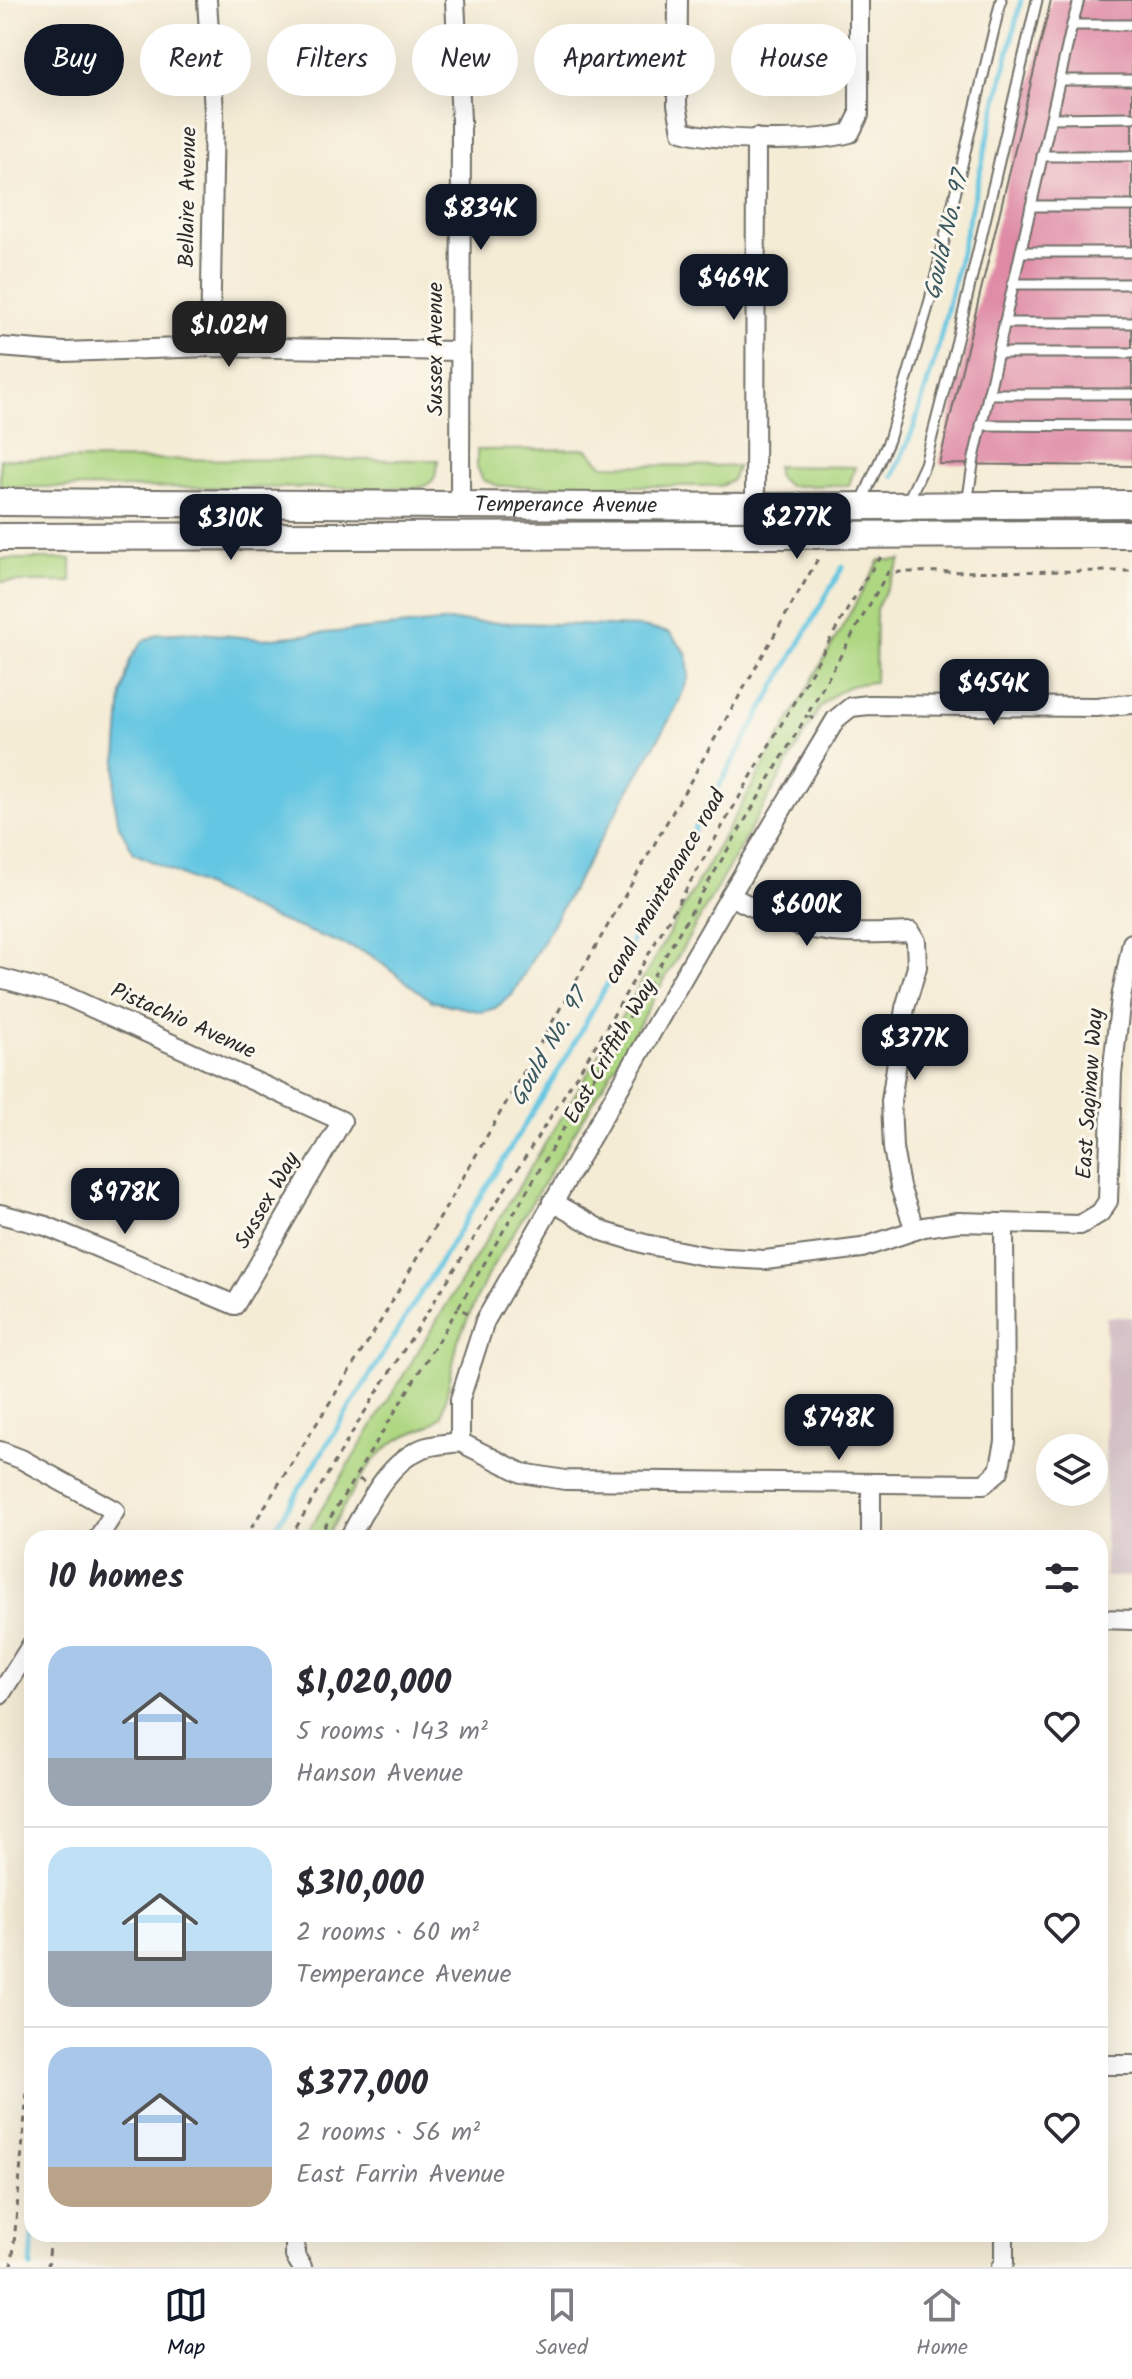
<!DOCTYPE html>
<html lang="en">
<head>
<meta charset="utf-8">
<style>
  body { margin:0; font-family:Kalam,sans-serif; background:#f7f7f7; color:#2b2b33; height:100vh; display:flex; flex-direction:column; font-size:30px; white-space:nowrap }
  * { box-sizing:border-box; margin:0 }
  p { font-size:26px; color:#7c7c81 }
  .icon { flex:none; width:44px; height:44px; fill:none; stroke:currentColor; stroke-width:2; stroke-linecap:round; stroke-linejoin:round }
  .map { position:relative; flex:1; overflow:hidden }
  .sheet { position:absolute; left:24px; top:1530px; width:1084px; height:712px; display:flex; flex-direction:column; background:#fff; border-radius:24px; box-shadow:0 8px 32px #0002 }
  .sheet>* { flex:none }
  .hud { position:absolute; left:24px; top:24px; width:1084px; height:72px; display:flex; gap:16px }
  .tools { position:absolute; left:1036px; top:1434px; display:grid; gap:16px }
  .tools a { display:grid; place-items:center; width:72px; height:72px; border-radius:50%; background:#fff; box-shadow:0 8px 32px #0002; font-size:40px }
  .price { position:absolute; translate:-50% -68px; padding:0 18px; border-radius:16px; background:#111827; color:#fff; font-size:26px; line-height:52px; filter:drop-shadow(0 2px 4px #0008) }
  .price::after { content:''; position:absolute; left:50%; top:48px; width:24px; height:18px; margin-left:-12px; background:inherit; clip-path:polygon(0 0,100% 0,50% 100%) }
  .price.current { background:#222; color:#fff }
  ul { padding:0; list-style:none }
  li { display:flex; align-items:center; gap:24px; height:200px; padding:0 24px }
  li+li { border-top:2px solid #e1e1e2 }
  li span { display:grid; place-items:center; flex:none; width:224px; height:160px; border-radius:24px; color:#555 }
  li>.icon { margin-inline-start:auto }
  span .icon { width:96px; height:96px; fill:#fffc; stroke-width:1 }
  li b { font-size:34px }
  h2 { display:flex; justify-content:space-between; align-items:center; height:96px; padding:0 24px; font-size:34px }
  .tag { padding:0 28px; border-radius:36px; background:#fff; box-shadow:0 8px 32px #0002; font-size:28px; line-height:72px }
  .tag.current { background:#111827; color:#fff }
  .dock { display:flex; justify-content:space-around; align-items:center; height:112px; border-top:2px solid #e1e1e2; background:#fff; font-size:22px; color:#7c7c81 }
  .dock a { display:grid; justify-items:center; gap:4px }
  .dock .current { color:#111827 }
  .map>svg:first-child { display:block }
</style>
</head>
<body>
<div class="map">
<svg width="1132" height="2267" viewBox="0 0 1132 2267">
  <rect width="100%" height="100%" fill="#fbf7ec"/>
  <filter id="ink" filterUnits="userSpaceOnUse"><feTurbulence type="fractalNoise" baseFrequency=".0125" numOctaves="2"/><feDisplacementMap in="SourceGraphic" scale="16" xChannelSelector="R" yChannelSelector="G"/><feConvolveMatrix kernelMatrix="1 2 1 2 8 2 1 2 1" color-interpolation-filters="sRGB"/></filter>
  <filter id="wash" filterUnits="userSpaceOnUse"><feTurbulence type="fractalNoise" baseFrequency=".006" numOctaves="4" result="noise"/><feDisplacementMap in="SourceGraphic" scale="32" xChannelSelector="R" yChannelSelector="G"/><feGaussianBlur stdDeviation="1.8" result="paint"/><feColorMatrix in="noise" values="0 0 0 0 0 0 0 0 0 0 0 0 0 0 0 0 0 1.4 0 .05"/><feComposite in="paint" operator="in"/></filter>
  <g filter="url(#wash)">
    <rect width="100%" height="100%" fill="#f5ecd6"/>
    <path fill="#d2bdc5" d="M 1106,1317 L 1132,1317 L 1132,1577 L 1105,1577 Z"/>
    <g fill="#aed782" stroke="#6c8156" stroke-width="2">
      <path d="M 587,449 L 603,465 L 738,466 L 732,480 L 721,486 L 499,486 L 483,480 L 477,467 L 477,450 Z"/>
      <path d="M 0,459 L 438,460 C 437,476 435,483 419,488 L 0,487 Z"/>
      <path d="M 776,466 L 855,467 L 849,485 L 788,486 L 778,477 Z"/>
      <rect x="0" y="559" width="71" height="23"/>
      <path d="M 880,560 L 901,560 L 876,609 L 875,682 C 851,683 835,690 819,709 L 621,1056 L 487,1276 L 458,1340 L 442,1416 C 428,1431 405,1432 389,1446 C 361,1468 344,1508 326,1538 L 304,1538 L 609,1039 Z"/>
    </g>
    <path fill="#64c6e2" stroke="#487886" stroke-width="2" d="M 451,621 L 642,627 L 670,633 L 687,654 L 689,676 L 677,706 L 512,995 L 495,1008 L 482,1012 L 432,1001 L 369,954 L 265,915 L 134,853 L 119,826 L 114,799 L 122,693 L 130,660 L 142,642 L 158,634 L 191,632 L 262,639 Z"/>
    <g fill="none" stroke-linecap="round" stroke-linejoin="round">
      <g stroke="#64c6e2" stroke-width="5">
        <path d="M 893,476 L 913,430 L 937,352 L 1021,0"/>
        <path d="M 269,1538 L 560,1068 L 843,566"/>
        <path d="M 31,2267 L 33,2234"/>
      </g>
    </g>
    <g id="blocks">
      <path fill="#df8ba6" d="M 1051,0 L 1132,0 L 1132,466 L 939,464 Z"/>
    </g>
  </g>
  <g filter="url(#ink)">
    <use href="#blocks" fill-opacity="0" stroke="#726f67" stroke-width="2"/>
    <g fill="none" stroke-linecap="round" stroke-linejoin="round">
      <g stroke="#726f67" stroke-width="13">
        <g id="lane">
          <path d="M 1072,25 L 1079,0"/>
          <path d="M 1060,80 L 1132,80"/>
          <path d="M 1051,118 L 1132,117"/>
          <path d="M 1042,156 L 1132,156"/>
          <path d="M 1031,206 L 1132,206"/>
          <path d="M 1021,252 L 1132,252"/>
          <path d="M 1013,284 L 1132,284"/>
          <path d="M 1004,323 L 1132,323"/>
          <path d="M 998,353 L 1132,353"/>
          <path d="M 988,394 L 1132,394"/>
          <path d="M 981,425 L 1132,426"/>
          <path d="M 862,501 L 889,440 L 930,300 L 1001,0"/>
          <path d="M 907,503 L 925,464 L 957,340 L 1037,0"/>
          <path d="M 967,504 L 974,458 L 1072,25 L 1132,25"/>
        </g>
      </g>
      <g stroke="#726f67" stroke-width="22">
        <g id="street">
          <path d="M 207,0 L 214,112 L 210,347"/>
          <path d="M 455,0 L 461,120 L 460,506"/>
          <path d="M 678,0 L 677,105 L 682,131 C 719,142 813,143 850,133 L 859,115 L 859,0"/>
          <path d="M 0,347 L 64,352 L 210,347 L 460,351"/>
          <path d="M 755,507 L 756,138"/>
          <path d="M 730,896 C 749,905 767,915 787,922 C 825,936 871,934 911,932 L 916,941 L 917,967 L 905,1008 L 891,1101 L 893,1148 L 900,1187 L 915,1230"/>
          <path d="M 0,978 L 66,996 L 342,1121 L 235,1305 L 46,1226 L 0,1214"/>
          <path d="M 552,1202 L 605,1232 L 645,1244 L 710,1257 L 765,1260 L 862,1248 L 924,1227 L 958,1222 L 1080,1225 L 1100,1213 L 1108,1201 L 1112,1074 L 1121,998 L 1132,943"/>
          <path d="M 460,1442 L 460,1399 L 485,1321 L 730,896 L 836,719 L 851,707 L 869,705 L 1096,707 L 1132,704"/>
          <path d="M 460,1442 L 522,1473 L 565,1480 L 984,1484 L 999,1471 L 1005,1442 L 1004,1224"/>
          <path d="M 0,1451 L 21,1459 L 115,1511 L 98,1538"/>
          <path d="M 349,1538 C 367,1507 386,1464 421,1449 C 432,1444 448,1444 460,1442"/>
          <path d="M 871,1538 L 871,1483"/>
          <path d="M 1100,1619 L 1132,1620"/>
          <path d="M 0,1695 L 32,1644"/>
          <path d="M 1100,2065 L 1132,2065"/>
          <path d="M 295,2234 L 295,2256 L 302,2267"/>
          <path d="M 1001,2267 L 1004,2263 L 1004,2234"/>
        </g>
      </g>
      <g stroke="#726f67" stroke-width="30">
        <g id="secondary">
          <path id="s1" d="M 0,502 L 755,507 L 1132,504"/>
          <path d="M 0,537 L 1132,534"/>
        </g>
      </g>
      <g stroke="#726f67" stroke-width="3" stroke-dasharray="6 6" stroke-linecap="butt">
        <path d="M 814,719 L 807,715 L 888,572 L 1132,571"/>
        <path d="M 468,1313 L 458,1308 L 807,715"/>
        <path d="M 364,1482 L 355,1477 L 458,1308"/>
        <path d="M 245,1538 L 382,1319 L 819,557"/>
        <path d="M 290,1538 L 359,1421 L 602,1035 L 865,579 L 881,557"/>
        <path d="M 318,1538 L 355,1477"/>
        <path d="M 12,2267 L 32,2034"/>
        <path d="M 48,2267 L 51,2234"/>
      </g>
      <use href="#lane" stroke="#fff" stroke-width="9"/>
      <use href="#street" stroke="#fff" stroke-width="18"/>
      <use href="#secondary" stroke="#fff" stroke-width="26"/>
    </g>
  </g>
  <g text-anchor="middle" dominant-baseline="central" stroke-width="6" stroke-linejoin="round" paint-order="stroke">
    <g font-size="22" fill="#2b2b2b" stroke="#fbf7ec">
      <text transform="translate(189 197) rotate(-89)">Bellaire Avenue</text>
      <text transform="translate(436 349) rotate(-90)">Sussex Avenue</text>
      <text stroke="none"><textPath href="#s1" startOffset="566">Temperance Avenue</textPath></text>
      <text transform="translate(666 887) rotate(-60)">canal maintenance road</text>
      <text transform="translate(183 1022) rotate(24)">Pistachio Avenue</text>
      <text transform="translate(611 1052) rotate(-60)">East Criffith Way</text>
      <text transform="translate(1091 1094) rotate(-86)">East Saginaw Way</text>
      <text transform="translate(268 1201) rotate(-60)">Sussex Way</text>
    </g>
    <g font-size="24" font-style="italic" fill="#3c5a62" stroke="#fbf7ec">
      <text transform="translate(947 236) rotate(-77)">Gould No. 97</text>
      <text transform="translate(549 1048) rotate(-60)">Gould No. 97</text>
    </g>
  </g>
</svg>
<div class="tools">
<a><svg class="icon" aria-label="layers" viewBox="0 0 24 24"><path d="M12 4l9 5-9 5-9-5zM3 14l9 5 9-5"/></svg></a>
</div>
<b class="price" style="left:481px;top:252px">$834K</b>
<b class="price" style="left:734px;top:322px">$469K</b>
<b class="price current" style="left:229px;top:369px">$1.02M</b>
<b class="price" style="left:797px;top:561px">$277K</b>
<b class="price" style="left:231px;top:562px">$310K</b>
<b class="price" style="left:994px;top:727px">$454K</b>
<b class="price" style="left:807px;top:948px">$600K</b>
<b class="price" style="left:915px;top:1082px">$377K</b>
<b class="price" style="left:125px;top:1236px">$978K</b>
<b class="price" style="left:839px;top:1462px">$748K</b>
<div class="hud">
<a class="tag current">Buy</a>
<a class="tag">Rent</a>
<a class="tag">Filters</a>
<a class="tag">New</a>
<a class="tag">Apartment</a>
<a class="tag">House</a>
</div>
<section class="sheet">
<h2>10 homes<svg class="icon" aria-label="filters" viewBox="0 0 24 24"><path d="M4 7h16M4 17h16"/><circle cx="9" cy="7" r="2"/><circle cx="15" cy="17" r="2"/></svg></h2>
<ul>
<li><span style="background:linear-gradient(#a9c7e8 70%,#9aa5b1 0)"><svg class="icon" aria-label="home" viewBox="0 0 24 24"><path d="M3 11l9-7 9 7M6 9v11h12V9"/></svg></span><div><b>$1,020,000</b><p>5 rooms · 143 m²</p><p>Hanson Avenue</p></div><svg class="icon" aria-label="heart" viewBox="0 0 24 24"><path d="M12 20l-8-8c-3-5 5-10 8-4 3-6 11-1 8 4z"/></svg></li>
<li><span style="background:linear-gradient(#bfe0f5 65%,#9aa5b1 0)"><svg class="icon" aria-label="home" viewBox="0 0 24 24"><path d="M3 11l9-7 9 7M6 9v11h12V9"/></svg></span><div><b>$310,000</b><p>2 rooms · 60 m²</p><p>Temperance Avenue</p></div><svg class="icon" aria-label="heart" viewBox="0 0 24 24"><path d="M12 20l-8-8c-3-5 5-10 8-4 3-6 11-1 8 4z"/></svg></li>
<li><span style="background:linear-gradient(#a9c7e8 75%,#b9a48a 0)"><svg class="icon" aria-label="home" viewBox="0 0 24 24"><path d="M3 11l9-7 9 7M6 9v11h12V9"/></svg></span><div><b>$377,000</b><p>2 rooms · 56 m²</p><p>East Farrin Avenue</p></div><svg class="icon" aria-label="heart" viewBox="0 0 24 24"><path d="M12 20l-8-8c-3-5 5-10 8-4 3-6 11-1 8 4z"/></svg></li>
</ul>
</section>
</div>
<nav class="dock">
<a class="current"><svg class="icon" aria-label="map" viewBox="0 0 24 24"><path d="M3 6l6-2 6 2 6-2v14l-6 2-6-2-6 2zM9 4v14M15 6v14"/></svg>Map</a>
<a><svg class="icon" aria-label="saved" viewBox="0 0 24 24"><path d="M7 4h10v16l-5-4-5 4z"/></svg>Saved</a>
<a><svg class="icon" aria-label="home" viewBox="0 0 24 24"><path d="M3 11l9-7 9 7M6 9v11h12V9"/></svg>Home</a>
</nav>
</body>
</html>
